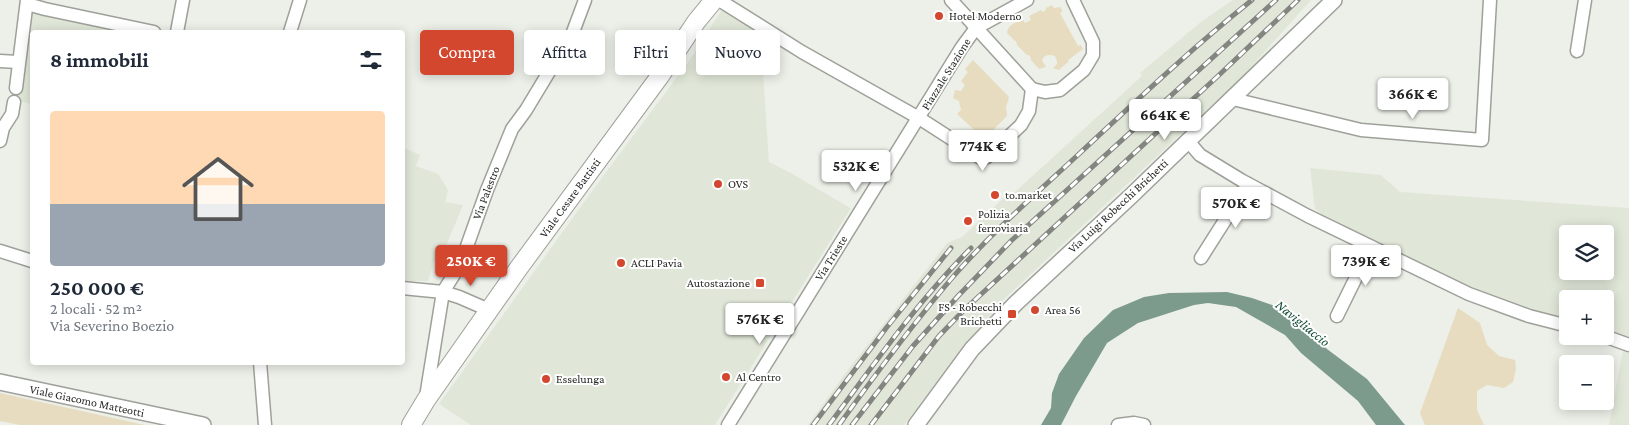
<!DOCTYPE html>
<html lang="it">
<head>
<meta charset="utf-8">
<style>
  body { margin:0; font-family:"Crimson Pro",serif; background:#f2f2f3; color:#1f2937; height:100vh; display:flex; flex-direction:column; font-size:19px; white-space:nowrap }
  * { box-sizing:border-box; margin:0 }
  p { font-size:16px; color:#747a83 }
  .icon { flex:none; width:28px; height:28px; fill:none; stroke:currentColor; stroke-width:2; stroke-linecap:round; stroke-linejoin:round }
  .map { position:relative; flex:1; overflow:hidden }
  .drawer { position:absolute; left:30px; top:30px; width:375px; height:335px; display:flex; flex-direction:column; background:#fff; border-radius:5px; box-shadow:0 2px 12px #0003 }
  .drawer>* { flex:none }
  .guide { position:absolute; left:420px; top:30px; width:475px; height:45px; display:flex; gap:10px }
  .fabs { position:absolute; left:1559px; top:225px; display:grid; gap:10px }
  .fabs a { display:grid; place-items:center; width:55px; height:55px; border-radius:5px; background:#fff; box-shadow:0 2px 12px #0003; font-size:25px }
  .price { position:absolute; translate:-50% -42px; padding:0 11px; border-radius:5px; background:#fff; color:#222; font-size:16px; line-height:32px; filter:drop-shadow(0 1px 2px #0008) }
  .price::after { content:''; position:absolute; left:50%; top:30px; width:15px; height:11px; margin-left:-8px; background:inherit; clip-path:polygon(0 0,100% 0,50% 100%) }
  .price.selected { background:#d3472f; color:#fff }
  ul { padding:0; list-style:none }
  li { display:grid; align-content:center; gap:10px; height:265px; padding:0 20px }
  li+li { border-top:1px solid #e0e1e3 }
  li span { display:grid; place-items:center; height:155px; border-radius:5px; color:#555 }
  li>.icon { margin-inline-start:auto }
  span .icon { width:90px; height:90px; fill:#fffc; stroke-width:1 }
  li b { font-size:21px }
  h2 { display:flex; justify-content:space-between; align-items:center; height:60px; padding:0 20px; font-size:21px }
  .tag { padding:0 18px; border-radius:5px; background:#fff; box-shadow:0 2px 12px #0003; font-size:18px; line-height:45px }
  .tag.selected { background:#d3472f; color:#fff }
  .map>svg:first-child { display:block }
</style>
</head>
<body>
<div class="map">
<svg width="1629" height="425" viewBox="0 0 1629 425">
  <rect width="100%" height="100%" fill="#ecf0e8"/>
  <g fill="#e0e7d8" fill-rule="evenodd">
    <path d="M 1233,0 L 1311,0 L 1243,76 L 1001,302 L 904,425 L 808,425 L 847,371 L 947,243 L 962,237 L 1009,193 L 1012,194 L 1015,192 L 1142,76 L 1140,73 L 1202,21 Z"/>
    <path d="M 723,8 L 760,30 L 769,162 L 789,172 L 852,209 L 851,208 L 715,425 L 471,425 L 439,404 L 592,191 L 689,61 Z"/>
    <path d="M 30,13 L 127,32 L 32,32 L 32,104 L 15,100 Z"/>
    <path d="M 403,147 L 420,155 L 416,166 L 438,174 L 448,190 L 445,202 L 463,205 L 439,263 L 434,262 L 428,281 L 403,281 Z"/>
    <path d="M 1310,168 L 1381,175 L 1400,192 L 1629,208 L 1629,425 L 1609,425 L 1624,345 L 1590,336 L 1605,336 L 1605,299 L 1568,299 L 1567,331 L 1535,325 L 1457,296 L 1370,253 L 1315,209 ZM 1568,234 L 1605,234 L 1605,271 L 1568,271 Z"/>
  </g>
  <g fill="#e7dcc0">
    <path d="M 1052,5 L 1054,8 L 1060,7 L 1063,11 L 1060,13 L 1078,46 L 1081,45 L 1083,49 L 1068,60 L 1069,61 L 1059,70 L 1053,68 L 1057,64 L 1057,61 L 1055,56 C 1049,54 1044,55 1042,60 L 1046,67 L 1039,69 L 1030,59 L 1031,58 L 1029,55 L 1027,55 L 1017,45 L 1016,41 L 1015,41 L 1007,33 C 1008,24 1016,23 1022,19 L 1025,23 L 1031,20 L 1029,16 L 1041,10 L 1043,12 L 1046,10 L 1046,8 Z"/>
    <path d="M 973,60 L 1009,97 L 1006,107 L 1007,116 L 984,139 L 957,114 L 961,110 L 959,101 L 953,98 L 955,90 L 961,91 L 965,85 L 961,81 L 968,72 L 965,69 Z"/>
    <path d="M 1458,308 L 1480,323 L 1487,345 L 1499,356 L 1515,360 L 1516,369 L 1513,382 L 1504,388 L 1487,385 L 1477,391 L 1477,410 L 1484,425 L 1425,425 L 1420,413 Z"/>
    <path d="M 0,393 L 145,425 L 20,425 L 0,421 Z"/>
  </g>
  <path fill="#7d9b8c" d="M 1227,292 L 1252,298 L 1275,306 L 1304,325 L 1327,349 L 1367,379 L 1405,425 L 1376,425 L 1358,401 L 1301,353 L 1285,335 L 1236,307 L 1208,303 L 1194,305 L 1138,323 L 1107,343 L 1076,396 L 1061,425 L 1041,425 L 1051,408 L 1052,393 L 1059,374 L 1084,338 L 1113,310 L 1144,297 L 1169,293 Z"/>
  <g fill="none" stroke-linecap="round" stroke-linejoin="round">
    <g stroke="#9ea19a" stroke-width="15">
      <g id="minor">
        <path d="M 719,0 L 802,52 L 919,118 L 981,158 L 987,157 L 1021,125 L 1029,111 L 1032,89"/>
        <path d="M 951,0 L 1032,89"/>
        <path d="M 27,4 L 45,9 L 154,32"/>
        <path d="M 177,32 L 183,0"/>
        <path d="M 290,32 L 300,0"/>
        <path d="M 1577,51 L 1585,0"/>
        <path d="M 0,61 L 18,62"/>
        <path d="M 16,88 L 27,0"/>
        <path d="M 1032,89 L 1045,92 L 1060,90 L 1084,70 L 1093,55 L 1093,42 L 1073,0"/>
        <path d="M 1233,99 L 1361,130 L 1482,140 L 1490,0"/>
        <path d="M 1187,140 L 1200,155 L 1241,180 L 1308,216 L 1469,294 L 1529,316 L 1568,326"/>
        <path d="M 0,141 L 3,128 L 12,114 L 14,102"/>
        <path d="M 0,251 L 32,261"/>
        <path d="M 1201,258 L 1248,184"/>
        <path d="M 402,288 L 443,292 L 459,297 L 489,310"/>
        <path d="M 1337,316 L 1371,247"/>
        <path d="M 1604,336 L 1629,345"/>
        <path d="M 260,362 L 265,425"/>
        <path d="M 426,397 L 443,292 L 461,263 L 487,190 L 512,129 L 526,110 L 573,32 L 585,0"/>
        <path d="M 728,425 L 962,47 L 976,28 L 1027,0"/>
        <path d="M 1118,425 L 1134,423 L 1144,425"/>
      </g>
    </g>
    <g stroke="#9ea19a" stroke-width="18">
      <g id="tertiary">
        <path d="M 0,382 L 203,425"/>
        <path d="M 916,425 L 972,349 L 1016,303 L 1131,196 L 1334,0"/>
      </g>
    </g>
    <g stroke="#9ea19a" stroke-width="20">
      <path id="secondary" d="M 411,425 L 426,400 L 518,269 L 660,76 L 696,22 L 714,0"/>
    </g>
    <use href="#minor" stroke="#fff" stroke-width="12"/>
    <use href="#tertiary" stroke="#fff" stroke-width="15"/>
    <use href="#secondary" stroke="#fff" stroke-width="18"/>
    <g stroke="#838680" stroke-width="5">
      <g id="rail">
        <path d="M 813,425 L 887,327 L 951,248"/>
        <path d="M 829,425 C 874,364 917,302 971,248"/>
        <path d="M 839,425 C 875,375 912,325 952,278 C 991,233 1036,194 1080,153 C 1136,101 1192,48 1252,0"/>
        <path d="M 852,425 L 913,346 L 959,295 L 1012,240 L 1276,0"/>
        <path d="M 871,425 L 939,336 L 964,310 L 1218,76 L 1298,0"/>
      </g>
    </g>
    <use href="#rail" stroke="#fff" stroke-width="3" stroke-dasharray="9" stroke-linecap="butt"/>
  </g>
  <g fill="#d3472f" stroke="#fff" stroke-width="2">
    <circle cx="939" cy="16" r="5"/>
    <circle cx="718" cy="184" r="5"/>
    <circle cx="995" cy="195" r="5"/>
    <circle cx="968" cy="221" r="5"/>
    <circle cx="621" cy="263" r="5"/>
    <rect x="755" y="278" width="10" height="10" rx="2.5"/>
    <circle cx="1035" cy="310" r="5"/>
    <rect x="1007" y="309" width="10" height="10" rx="2.5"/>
    <circle cx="726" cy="377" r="5"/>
    <circle cx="546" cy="379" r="5"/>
  </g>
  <g text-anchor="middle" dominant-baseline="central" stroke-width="4" stroke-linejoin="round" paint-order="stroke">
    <g font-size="12" fill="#272926" stroke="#fff" text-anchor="start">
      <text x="949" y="16">Hotel Moderno</text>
      <text x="728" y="184">OVS</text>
      <text x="1005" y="195">to.market</text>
      <text x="978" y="214">Polizia<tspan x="978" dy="14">ferroviaria</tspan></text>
      <text x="631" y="263">ACLI Pavia</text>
      <text x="750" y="283" text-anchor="end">Autostazione</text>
      <text x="1002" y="307" text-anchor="end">FS - Robecchi<tspan x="1002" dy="14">Brichetti</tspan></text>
      <text x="1045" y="310">Area 56</text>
      <text x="736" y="377">Al Centro</text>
      <text x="556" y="379">Esselunga</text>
    </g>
    <g font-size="12" fill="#272926" stroke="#fff">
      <text transform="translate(946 74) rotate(-58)">Piazzale Stazione</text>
      <text transform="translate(486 193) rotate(-69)">Via Palestro</text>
      <text transform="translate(570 198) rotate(-54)">Viale Cesare Battisti</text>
      <text transform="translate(1118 206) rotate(-43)">Via Luigi Robecchi Brichetti</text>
      <text transform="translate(831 258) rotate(-58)">Via Trieste</text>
      <text transform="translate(87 401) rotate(12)">Viale Giacomo Matteotti</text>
    </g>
    <g font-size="14" font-style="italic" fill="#144e38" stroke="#fff">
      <text transform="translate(1303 323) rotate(39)">Navigliaccio</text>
    </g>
  </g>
</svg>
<div class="fabs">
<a><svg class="icon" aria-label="layers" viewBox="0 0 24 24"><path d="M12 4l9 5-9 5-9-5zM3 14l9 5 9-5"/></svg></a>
<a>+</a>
<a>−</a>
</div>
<b class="price" style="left:1413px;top:120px">366K €</b>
<b class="price" style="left:1165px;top:141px">664K €</b>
<b class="price" style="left:983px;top:172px">774K €</b>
<b class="price" style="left:856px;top:192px">532K €</b>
<b class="price" style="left:1236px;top:229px">570K €</b>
<b class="price selected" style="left:471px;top:287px">250K €</b>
<b class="price" style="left:1366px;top:287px">739K €</b>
<b class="price" style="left:760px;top:345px">576K €</b>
<div class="guide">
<a class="tag selected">Compra</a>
<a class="tag">Affitta</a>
<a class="tag">Filtri</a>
<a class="tag">Nuovo</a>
</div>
<section class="drawer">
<h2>8 immobili<svg class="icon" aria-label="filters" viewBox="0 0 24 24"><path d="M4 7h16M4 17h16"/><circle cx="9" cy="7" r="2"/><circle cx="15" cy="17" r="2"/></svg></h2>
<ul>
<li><span style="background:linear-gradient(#ffd9b3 60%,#9aa5b1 0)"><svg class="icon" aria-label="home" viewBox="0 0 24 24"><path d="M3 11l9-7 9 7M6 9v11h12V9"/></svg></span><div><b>250 000 €</b><p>2 locali · 52 m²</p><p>Via Severino Boezio</p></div></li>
</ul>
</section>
</div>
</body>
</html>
